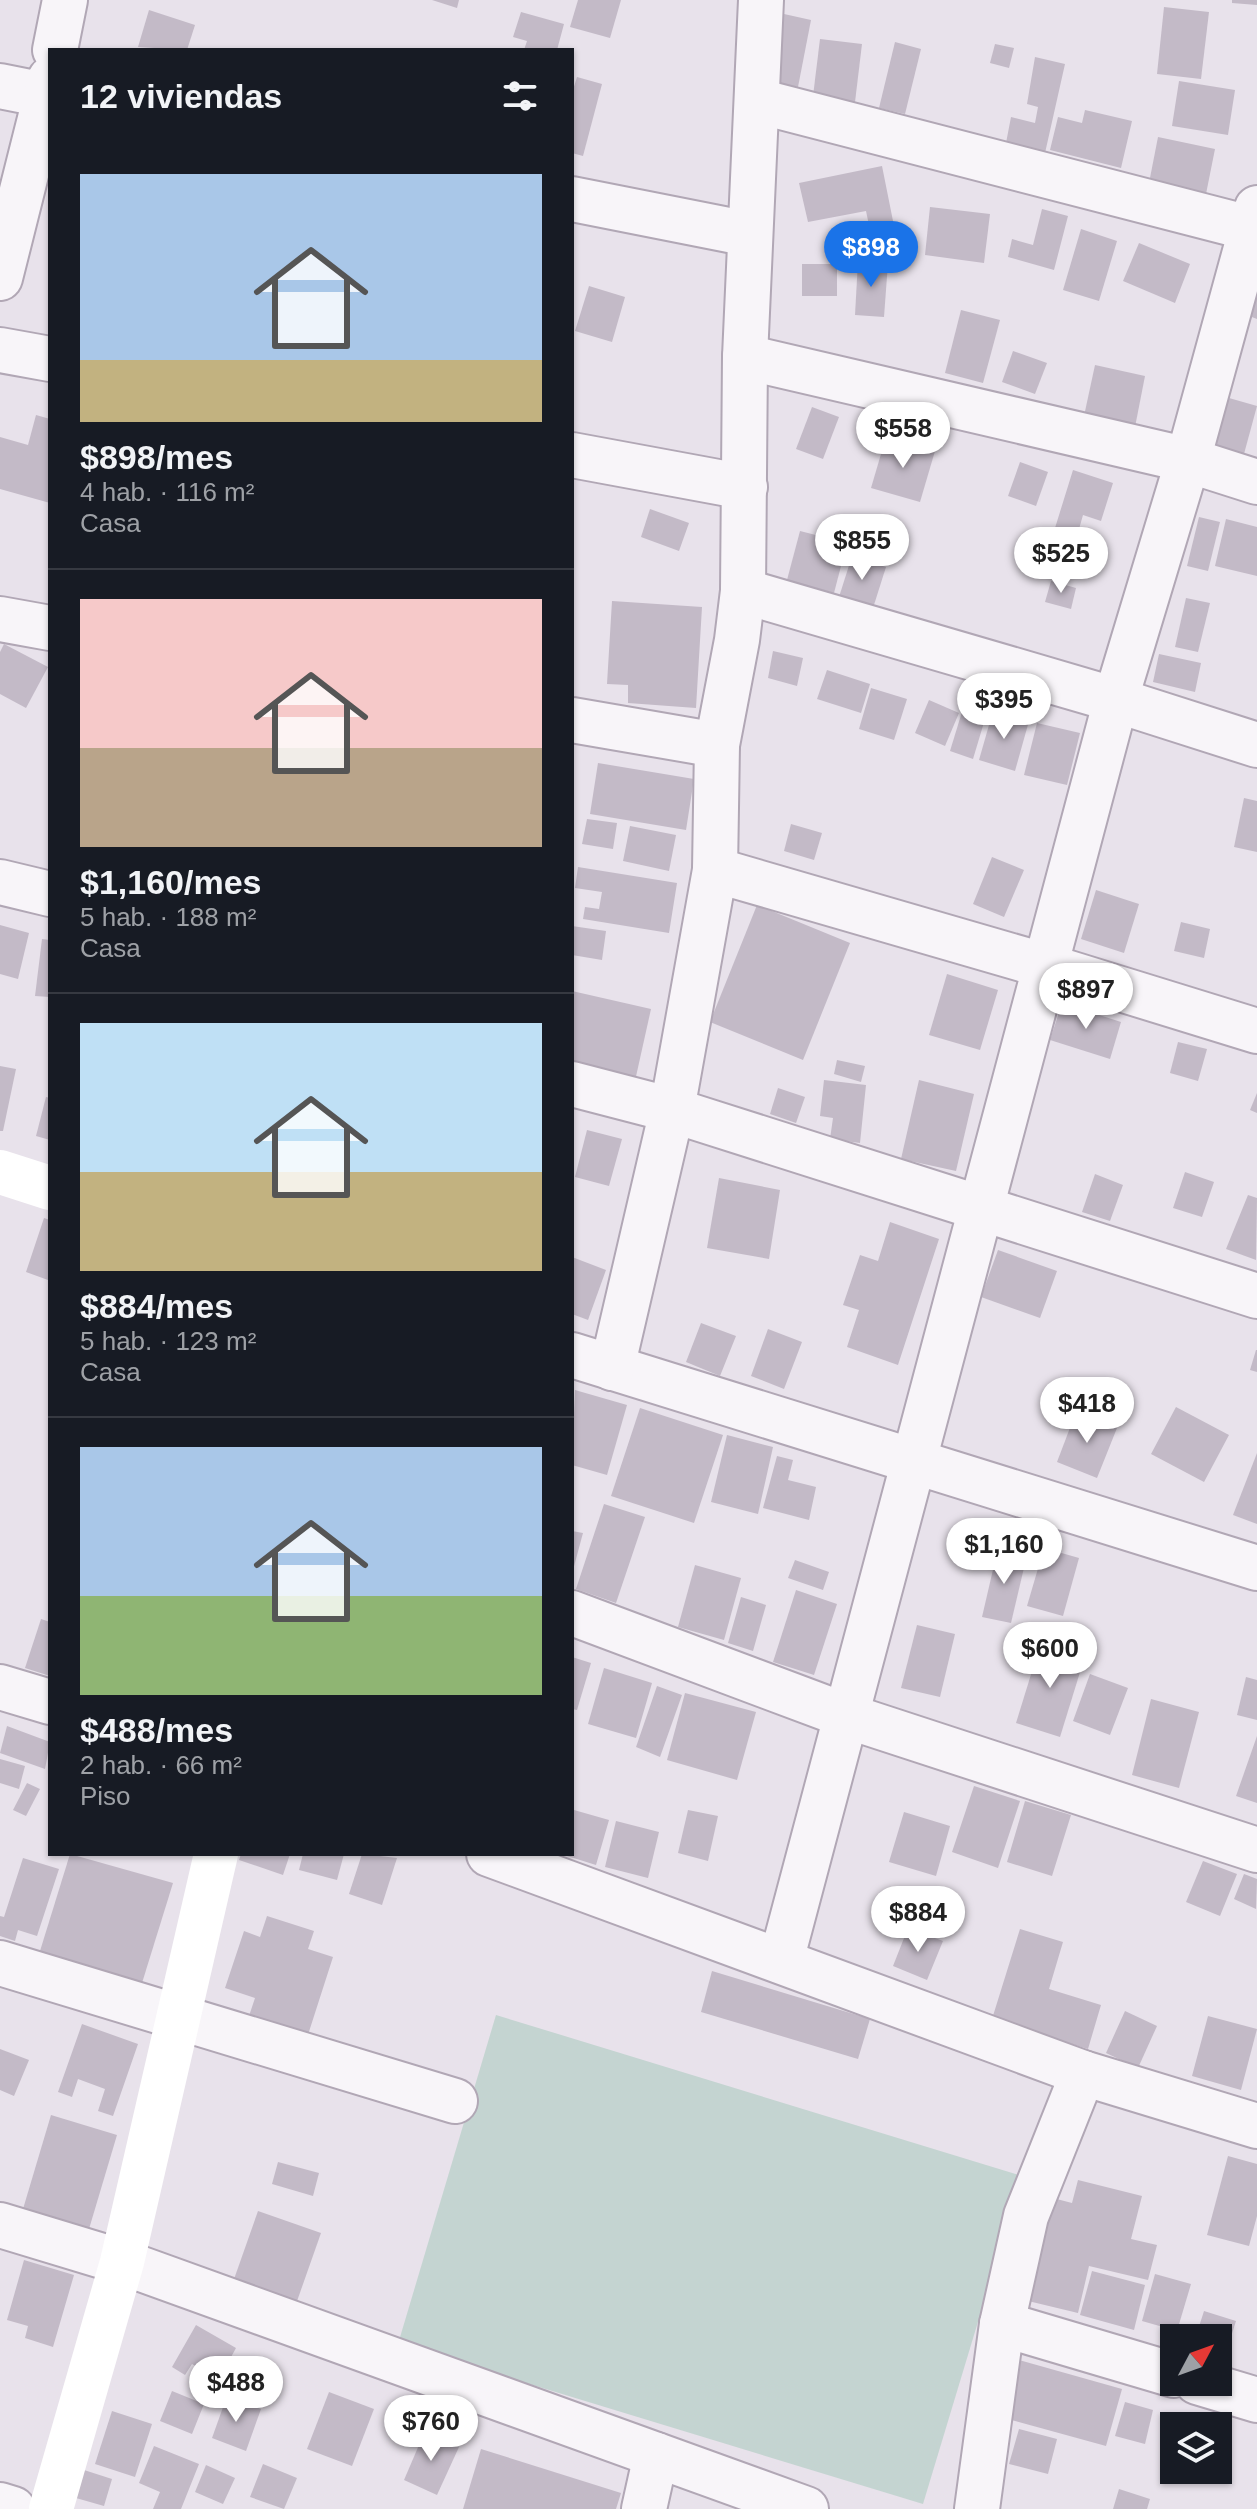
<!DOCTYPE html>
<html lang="es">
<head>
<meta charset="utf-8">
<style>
  body { margin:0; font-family:Helvetica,sans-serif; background:#242831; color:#f1f3f6; height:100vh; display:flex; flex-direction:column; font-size:30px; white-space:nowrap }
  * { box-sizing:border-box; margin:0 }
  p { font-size:26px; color:#9ea1a6 }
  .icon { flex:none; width:44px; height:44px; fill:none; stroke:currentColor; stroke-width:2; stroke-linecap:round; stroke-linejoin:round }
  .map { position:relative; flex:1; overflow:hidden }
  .drawer { position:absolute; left:48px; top:48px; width:526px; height:1808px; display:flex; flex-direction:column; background:#171b24; border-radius:0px; box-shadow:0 2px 6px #0004 }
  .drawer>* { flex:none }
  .needle { width:52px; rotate:49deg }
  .tools { position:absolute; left:1160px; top:2324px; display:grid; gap:16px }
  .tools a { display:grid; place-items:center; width:72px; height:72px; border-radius:0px; background:#171b24; box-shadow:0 2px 6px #0004; font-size:40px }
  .price { position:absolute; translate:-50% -68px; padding:0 18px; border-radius:28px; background:#fff; color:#222; font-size:26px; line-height:52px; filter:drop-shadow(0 2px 4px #0008) }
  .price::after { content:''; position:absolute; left:50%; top:48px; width:24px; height:18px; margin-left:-12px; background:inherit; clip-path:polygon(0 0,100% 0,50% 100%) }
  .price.on { background:#1a73e8; color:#fff }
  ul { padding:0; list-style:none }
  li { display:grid; align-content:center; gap:16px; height:424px; padding:0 32px }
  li+li { border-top:2px solid #363941 }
  li span { display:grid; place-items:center; height:248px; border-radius:0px; color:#555 }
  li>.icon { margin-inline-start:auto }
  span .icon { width:144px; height:144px; fill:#fffc; stroke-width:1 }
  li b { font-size:34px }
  h2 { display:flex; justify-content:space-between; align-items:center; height:96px; padding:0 32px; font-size:34px }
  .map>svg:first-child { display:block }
</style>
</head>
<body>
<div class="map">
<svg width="1257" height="2509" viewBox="0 0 1257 2509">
  <rect width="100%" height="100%" fill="#e8e2eb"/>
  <path fill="#c4d4d1" d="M 496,2015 L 1022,2176 L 923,2504 L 398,2344 Z"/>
  <g fill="#c3bac7">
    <path d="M 432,0 L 459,0 L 457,8 Z"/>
    <path d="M 578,0 L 621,0 L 610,38 L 570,27 Z"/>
    <path d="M 1232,0 L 1257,0 L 1257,5 L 1232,3 Z"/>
    <path d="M 1164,7 L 1209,12 L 1201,79 L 1157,74 Z"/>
    <path d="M 149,10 L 195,25 L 187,50 L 138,47 Z"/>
    <path d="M 521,12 L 564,24 L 557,50 L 524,50 L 527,41 L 513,37 Z"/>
    <path d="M 775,12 L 811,20 L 798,87 L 762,80 Z"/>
    <path d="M 820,39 L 862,44 L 855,102 L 813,96 Z"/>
    <path d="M 895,42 L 921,49 L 905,114 L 879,108 Z"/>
    <path d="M 995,44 L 1014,48 L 1009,68 L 990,63 Z"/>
    <path d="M 1035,57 L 1065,64 L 1045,153 L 1006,143 L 1011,117 L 1035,123 L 1038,107 L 1027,104 Z"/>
    <path d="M 577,77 L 602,84 L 583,156 L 572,153 L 572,93 Z"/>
    <path d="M 1179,81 L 1235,90 L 1228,135 L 1172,126 Z"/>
    <path d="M 1085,110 L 1132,121 L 1121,168 L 1050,150 L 1058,117 L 1082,123 Z"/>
    <path d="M 1158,137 L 1215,149 L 1206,194 L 1149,183 Z"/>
    <path d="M 882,166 L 894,226 L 870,230 L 866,211 L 808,222 L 799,183 Z"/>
    <path d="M 930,207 L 990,214 L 984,263 L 925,255 Z"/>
    <path d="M 1042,209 L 1068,216 L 1054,270 L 1008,257 L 1012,239 L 1033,245 Z"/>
    <path d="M 1081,229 L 1117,241 L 1099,301 L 1063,290 Z"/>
    <path d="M 1139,243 L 1190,264 L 1175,303 L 1123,281 Z"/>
    <path d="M 858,261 L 888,263 L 884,317 L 855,315 Z"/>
    <rect x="802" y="264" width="35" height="32"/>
    <path d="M 589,286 L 625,297 L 612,342 L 575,331 Z"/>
    <path d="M 1251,294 L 1257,296 L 1257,319 L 1244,314 Z"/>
    <path d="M 961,310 L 1000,320 L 983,383 L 945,373 Z"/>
    <path d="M 1013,351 L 1047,363 L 1035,394 L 1002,382 Z"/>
    <path d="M 1095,365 L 1145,376 L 1135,427 L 1084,416 Z"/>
    <path d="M 1215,394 L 1257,406 L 1241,465 L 1198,452 Z"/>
    <path d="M 812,407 L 839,417 L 823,459 L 796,449 Z"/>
    <path d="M 36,415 L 50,419 L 50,503 L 0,489 L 0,437 L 28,445 Z"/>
    <path d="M 886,437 L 935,451 L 920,502 L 871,488 Z"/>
    <path d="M 1020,462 L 1048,472 L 1036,506 L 1008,496 Z"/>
    <path d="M 1073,470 L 1113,483 L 1101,521 L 1083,515 L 1077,536 L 1055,528 Z"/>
    <path d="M 650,509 L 689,523 L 679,551 L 641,537 Z"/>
    <path d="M 1199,517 L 1220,522 L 1208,571 L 1187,566 Z"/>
    <path d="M 1226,519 L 1257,527 L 1257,576 L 1215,566 Z"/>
    <path d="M 800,531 L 847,543 L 834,593 L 787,580 Z"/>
    <path d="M 852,556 L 886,567 L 873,608 L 839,597 Z"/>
    <path d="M 1051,581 L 1076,588 L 1071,609 L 1045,602 Z"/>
    <path d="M 1186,598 L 1210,603 L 1198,652 L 1175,647 Z"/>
    <path d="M 612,601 L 702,607 L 696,708 L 628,703 L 628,685 L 607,684 Z"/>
    <path d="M 4,644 L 48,667 L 26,708 L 0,694 L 0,652 Z"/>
    <path d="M 773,651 L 803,658 L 797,686 L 768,678 Z"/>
    <path d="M 1159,654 L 1201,663 L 1195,692 L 1153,682 Z"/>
    <path d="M 827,670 L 870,684 L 861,713 L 817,699 Z"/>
    <path d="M 871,688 L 907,699 L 894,740 L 859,729 Z"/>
    <path d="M 929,700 L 959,713 L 945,746 L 915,733 Z"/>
    <path d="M 965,702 L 988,709 L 973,759 L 950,751 Z"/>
    <path d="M 993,711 L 1029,721 L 1015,771 L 979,760 Z"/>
    <path d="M 1037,723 L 1080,733 L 1067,785 L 1024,775 Z"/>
    <path d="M 598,763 L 694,779 L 686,830 L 590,814 Z"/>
    <path d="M 1244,798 L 1257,801 L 1257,852 L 1234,847 Z"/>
    <path d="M 587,819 L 617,823 L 613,849 L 582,844 Z"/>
    <path d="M 791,824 L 822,833 L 814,860 L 784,851 Z"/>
    <path d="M 630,826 L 676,835 L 669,871 L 623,861 Z"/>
    <path d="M 992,857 L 1024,870 L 1004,917 L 973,904 Z"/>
    <path d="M 578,867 L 677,883 L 669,933 L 583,919 L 585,907 L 599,909 L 602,892 L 575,888 Z"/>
    <path d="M 1096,890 L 1139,904 L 1124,953 L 1081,939 Z"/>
    <path d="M 757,905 L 850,943 L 803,1060 L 710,1022 Z"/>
    <path d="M 1181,922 L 1210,929 L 1204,958 L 1174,951 Z"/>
    <path d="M 0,925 L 29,933 L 18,979 L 0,974 Z"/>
    <path d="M 572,926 L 606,931 L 602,960 L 572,955 Z"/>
    <path d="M 42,939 L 50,940 L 50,997 L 35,996 Z"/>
    <path d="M 947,974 L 998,990 L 980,1050 L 929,1035 Z"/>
    <path d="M 572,991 L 651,1009 L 635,1081 L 572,1067 Z"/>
    <path d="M 1062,1003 L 1121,1022 L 1110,1059 L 1050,1040 Z"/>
    <path d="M 1178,1042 L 1207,1049 L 1198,1081 L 1170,1073 Z"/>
    <path d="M 837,1060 L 865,1066 L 861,1082 L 834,1074 Z"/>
    <path d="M 0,1066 L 16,1069 L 3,1131 L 0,1131 Z"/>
    <path d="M 824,1080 L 866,1085 L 860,1143 L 830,1139 L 833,1118 L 820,1116 Z"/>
    <path d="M 919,1080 L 974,1094 L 956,1171 L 901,1159 Z"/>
    <path d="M 778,1088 L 805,1097 L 796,1123 L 770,1114 Z"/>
    <path d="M 1257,1093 L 1257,1113 L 1250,1110 Z"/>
    <path d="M 46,1097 L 50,1098 L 50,1140 L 36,1136 Z"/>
    <path d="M 587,1130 L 622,1139 L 609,1186 L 575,1177 Z"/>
    <path d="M 1185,1172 L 1214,1182 L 1202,1217 L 1173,1208 Z"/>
    <path d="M 1095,1174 L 1123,1185 L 1110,1221 L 1082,1212 Z"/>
    <path d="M 719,1178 L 780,1190 L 769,1259 L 707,1248 Z"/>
    <path d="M 1248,1195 L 1257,1198 L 1256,1260 L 1226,1249 Z"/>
    <path d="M 44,1218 L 50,1220 L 48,1280 L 26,1272 Z"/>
    <path d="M 890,1222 L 939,1239 L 898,1365 L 847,1347 L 859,1310 L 843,1305 L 860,1255 L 878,1261 Z"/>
    <path d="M 998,1250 L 1057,1271 L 1040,1318 L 981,1297 Z"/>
    <path d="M 572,1257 L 606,1270 L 588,1320 L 572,1314 Z"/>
    <path d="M 701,1323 L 736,1336 L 720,1376 L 686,1362 Z"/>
    <path d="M 768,1329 L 802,1342 L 784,1389 L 751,1376 Z"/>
    <path d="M 1256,1350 L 1257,1350 L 1257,1372 L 1250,1370 Z"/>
    <path d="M 575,1390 L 627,1405 L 607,1475 L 572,1465 Z"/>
    <path d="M 1176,1407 L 1229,1435 L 1204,1482 L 1151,1454 Z"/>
    <path d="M 640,1408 L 723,1435 L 694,1523 L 611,1496 Z"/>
    <path d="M 1076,1412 L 1117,1428 L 1097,1478 L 1057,1462 Z"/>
    <path d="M 727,1435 L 773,1447 L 758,1514 L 711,1502 Z"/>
    <path d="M 1257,1453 L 1257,1524 L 1233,1515 Z"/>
    <path d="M 777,1456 L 793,1460 L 788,1480 L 816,1487 L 809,1520 L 763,1508 Z"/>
    <path d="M 604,1504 L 645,1517 L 616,1603 L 576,1589 Z"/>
    <path d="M 572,1531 L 583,1533 L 573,1570 L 572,1570 Z"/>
    <path d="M 998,1548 L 1027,1555 L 1011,1623 L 982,1617 Z"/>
    <path d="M 1044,1548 L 1079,1558 L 1063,1616 L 1027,1606 Z"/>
    <path d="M 795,1560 L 829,1572 L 823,1590 L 788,1578 Z"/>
    <path d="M 695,1565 L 741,1578 L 724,1640 L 678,1627 Z"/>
    <path d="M 796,1590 L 837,1604 L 814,1675 L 773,1662 Z"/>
    <path d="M 741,1597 L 766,1605 L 753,1651 L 728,1643 Z"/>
    <path d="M 41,1619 L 50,1622 L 50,1676 L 25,1668 Z"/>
    <path d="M 917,1625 L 955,1634 L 940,1697 L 901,1688 Z"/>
    <path d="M 1041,1642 L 1085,1656 L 1060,1737 L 1016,1723 Z"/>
    <path d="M 572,1657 L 591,1663 L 577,1710 L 572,1709 Z"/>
    <path d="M 604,1668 L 652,1683 L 636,1738 L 588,1724 Z"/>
    <path d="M 1090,1674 L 1128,1688 L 1110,1735 L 1073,1721 Z"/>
    <path d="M 1246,1677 L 1257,1680 L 1257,1720 L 1237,1715 Z"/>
    <path d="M 657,1686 L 682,1695 L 660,1757 L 636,1747 Z"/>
    <path d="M 685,1693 L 756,1712 L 737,1780 L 667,1760 Z"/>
    <path d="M 1151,1699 L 1199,1712 L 1179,1788 L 1132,1775 Z"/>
    <path d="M 7,1726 L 50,1742 L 45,1769 L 0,1753 Z"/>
    <path d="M 1257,1736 L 1257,1803 L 1236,1796 Z"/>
    <path d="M 0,1759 L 25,1766 L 19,1789 L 0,1783 Z"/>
    <path d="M 27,1783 L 40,1789 L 26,1816 L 13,1810 Z"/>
    <path d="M 974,1786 L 1020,1801 L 998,1868 L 952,1852 Z"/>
    <path d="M 1025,1801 L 1071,1815 L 1052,1876 L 1007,1862 Z"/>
    <path d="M 574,1810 L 609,1820 L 596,1865 L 564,1855 L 572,1854 Z"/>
    <path d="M 688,1810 L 718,1816 L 708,1861 L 678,1853 Z"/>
    <path d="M 904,1812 L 950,1826 L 936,1876 L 889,1862 Z"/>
    <path d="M 616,1821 L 659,1832 L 648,1878 L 605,1867 Z"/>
    <path d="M 70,1854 L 173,1883 L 142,1983 L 40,1951 Z"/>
    <path d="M 241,1854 L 290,1854 L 283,1875 L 239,1860 Z"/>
    <path d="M 303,1854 L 344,1854 L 337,1880 L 299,1870 Z"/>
    <path d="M 362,1854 L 397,1858 L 382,1905 L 349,1894 Z"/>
    <path d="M 23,1858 L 59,1869 L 37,1936 L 18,1930 L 15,1941 L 0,1936 L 0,1916 L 4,1917 Z"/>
    <path d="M 1203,1861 L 1237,1874 L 1220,1916 L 1186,1902 Z"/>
    <path d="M 1244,1874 L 1257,1879 L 1256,1909 L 1234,1899 Z"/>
    <path d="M 267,1916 L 314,1931 L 308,1949 L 333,1957 L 306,2041 L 247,2022 L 255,1998 L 225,1988 L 244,1931 L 260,1937 Z"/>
    <path d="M 908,1928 L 943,1941 L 927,1980 L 893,1966 Z"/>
    <path d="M 1020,1929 L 1063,1942 L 1049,1989 L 1101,2005 L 1088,2049 L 992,2019 Z"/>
    <path d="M 712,1971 L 870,2019 L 858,2059 L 701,2012 Z"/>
    <path d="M 1125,2011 L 1157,2026 L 1138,2068 L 1106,2053 Z"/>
    <path d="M 1208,2016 L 1257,2029 L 1241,2090 L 1192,2076 Z"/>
    <path d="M 82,2024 L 138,2044 L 113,2116 L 98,2111 L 105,2089 L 78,2079 L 72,2097 L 58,2092 Z"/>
    <path d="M 0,2049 L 29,2060 L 14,2096 L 0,2090 Z"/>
    <path d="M 51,2115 L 117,2135 L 89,2229 L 23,2209 Z"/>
    <path d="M 1228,2156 L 1257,2164 L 1257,2216 L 1249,2246 L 1207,2235 Z"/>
    <path d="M 278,2162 L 319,2173 L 313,2196 L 272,2184 Z"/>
    <path d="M 1078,2180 L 1142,2196 L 1131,2239 L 1157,2245 L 1148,2280 L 1089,2266 L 1078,2313 L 1024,2300 L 1049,2197 L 1072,2203 Z"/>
    <path d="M 258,2211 L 321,2233 L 296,2304 L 233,2282 Z"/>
    <path d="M 24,2260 L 74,2275 L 53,2347 L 25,2338 L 28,2326 L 7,2320 Z"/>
    <path d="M 1092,2271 L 1145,2285 L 1134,2330 L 1080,2315 Z"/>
    <path d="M 1155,2274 L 1191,2284 L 1177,2331 L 1142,2321 Z"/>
    <path d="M 1204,2311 L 1236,2321 L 1228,2346 L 1218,2343 L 1218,2338 L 1196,2336 Z"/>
    <path d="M 196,2325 L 236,2348 L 219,2379 L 192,2364 L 185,2375 L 172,2367 Z"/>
    <path d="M 1019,2360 L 1122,2389 L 1106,2446 L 1004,2418 Z"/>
    <path d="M 172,2391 L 204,2404 L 192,2434 L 160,2421 Z"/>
    <path d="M 329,2392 L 374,2409 L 352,2466 L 307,2449 Z"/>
    <path d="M 227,2396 L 261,2409 L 246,2451 L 212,2438 Z"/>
    <path d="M 1125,2402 L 1153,2410 L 1145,2444 L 1115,2436 Z"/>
    <path d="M 112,2411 L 152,2424 L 135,2477 L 95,2464 Z"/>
    <path d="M 1019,2429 L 1057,2439 L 1048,2474 L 1009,2464 Z"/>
    <path d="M 425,2431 L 459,2447 L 437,2495 L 404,2480 Z"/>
    <path d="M 154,2446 L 199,2464 L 181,2509 L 153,2509 L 160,2492 L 139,2483 Z"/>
    <path d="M 481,2449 L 621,2493 L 616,2509 L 463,2509 Z"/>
    <path d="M 263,2464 L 297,2478 L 284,2509 L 250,2497 Z"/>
    <path d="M 206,2465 L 235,2478 L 223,2504 L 195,2492 Z"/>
    <path d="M 84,2470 L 112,2479 L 104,2506 L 76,2498 Z"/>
    <path d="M 1119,2489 L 1150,2499 L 1147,2509 L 1113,2509 Z"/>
  </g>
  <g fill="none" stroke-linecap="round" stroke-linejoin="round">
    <g stroke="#b1a7b5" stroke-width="48">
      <g id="street">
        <path d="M 55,50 L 65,0"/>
        <path d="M 0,86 L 50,96"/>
        <path d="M 758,101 L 1257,230"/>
        <path d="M 572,199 L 749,234"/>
        <path d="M 0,278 L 50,79"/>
        <path d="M 0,350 L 50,359"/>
        <path d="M 745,357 L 1188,460 L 1257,482"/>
        <path d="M 572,455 L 745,487"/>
        <path d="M 743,591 L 1116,700 L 1257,745"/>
        <path d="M 0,619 L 50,628"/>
        <path d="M 572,720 L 717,745"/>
        <path d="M 715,870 L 1046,966 L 1257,1031"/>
        <path d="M 0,882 L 50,894"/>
        <path d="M 572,1084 L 672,1110 L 1257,1296"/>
        <path d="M 572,1355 L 1257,1568"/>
        <path d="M 612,1368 L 672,1110 L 715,870 L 717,745 L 737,640 L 743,591 L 745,357 L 761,0"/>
        <path d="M 572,1613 L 847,1716 L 1257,1850"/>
        <path d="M 0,1687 L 50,1702"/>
        <path d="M 489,1854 L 1083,2073 L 1257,2126"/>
        <path d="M 781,1961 L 1120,685 L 1188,460 L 1257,208"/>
        <path d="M 0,1963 L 455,2101"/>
        <path d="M 0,2225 L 122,2262 L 806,2509"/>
        <path d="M 1002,2324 L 1174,2375"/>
        <path d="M 1197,2382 L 1257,2400"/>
        <path d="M 0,2505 L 13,2509"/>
        <path d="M 644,2509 L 656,2455"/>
        <path d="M 977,2509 L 1002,2324 L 1026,2216 L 1083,2073"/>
      </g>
    </g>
    <use href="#street" stroke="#f8f5f9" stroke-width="44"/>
    <g stroke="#fff" stroke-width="44">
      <path d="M 0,1172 L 50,1188"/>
      <path d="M 51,2509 L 122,2262 L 216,1854"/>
    </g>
  </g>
</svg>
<div class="tools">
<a><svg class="needle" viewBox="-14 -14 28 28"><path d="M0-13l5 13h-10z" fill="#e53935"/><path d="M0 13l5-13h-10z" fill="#9ea1a6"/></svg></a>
<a><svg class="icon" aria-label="layers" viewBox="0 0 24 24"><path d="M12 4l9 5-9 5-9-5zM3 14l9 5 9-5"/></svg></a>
</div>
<b class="price on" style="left:871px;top:289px">$898</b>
<b class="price" style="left:903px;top:470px">$558</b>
<b class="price" style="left:862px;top:582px">$855</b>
<b class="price" style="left:1061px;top:595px">$525</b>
<b class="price" style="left:1004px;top:741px">$395</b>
<b class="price" style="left:1086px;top:1031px">$897</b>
<b class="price" style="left:1087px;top:1445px">$418</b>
<b class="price" style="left:1004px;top:1586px">$1,160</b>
<b class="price" style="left:1050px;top:1690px">$600</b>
<b class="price" style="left:918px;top:1954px">$884</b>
<b class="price" style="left:236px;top:2424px">$488</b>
<b class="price" style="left:431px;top:2463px">$760</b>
<section class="drawer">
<h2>12 viviendas<svg class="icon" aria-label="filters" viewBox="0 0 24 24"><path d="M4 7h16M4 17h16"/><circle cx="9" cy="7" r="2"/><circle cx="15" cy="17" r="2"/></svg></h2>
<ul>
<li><span style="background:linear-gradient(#a9c7e8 75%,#c2b280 0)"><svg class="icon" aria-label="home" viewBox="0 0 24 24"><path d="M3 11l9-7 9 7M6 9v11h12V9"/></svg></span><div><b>$898/mes</b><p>4 hab. · 116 m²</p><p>Casa</p></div></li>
<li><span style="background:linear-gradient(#f6c9c9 60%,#b9a48a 0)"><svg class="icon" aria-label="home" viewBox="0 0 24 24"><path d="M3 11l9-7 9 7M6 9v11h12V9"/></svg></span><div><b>$1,160/mes</b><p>5 hab. · 188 m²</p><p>Casa</p></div></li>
<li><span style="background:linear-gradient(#bfe0f5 60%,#c2b280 0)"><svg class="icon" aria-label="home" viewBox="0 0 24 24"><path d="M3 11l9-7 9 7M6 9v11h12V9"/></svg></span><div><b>$884/mes</b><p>5 hab. · 123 m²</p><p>Casa</p></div></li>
<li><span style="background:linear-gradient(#a9c7e8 60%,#8fb573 0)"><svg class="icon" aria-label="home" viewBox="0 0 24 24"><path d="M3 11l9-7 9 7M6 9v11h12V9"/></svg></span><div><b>$488/mes</b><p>2 hab. · 66 m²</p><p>Piso</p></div></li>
</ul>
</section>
</div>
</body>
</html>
